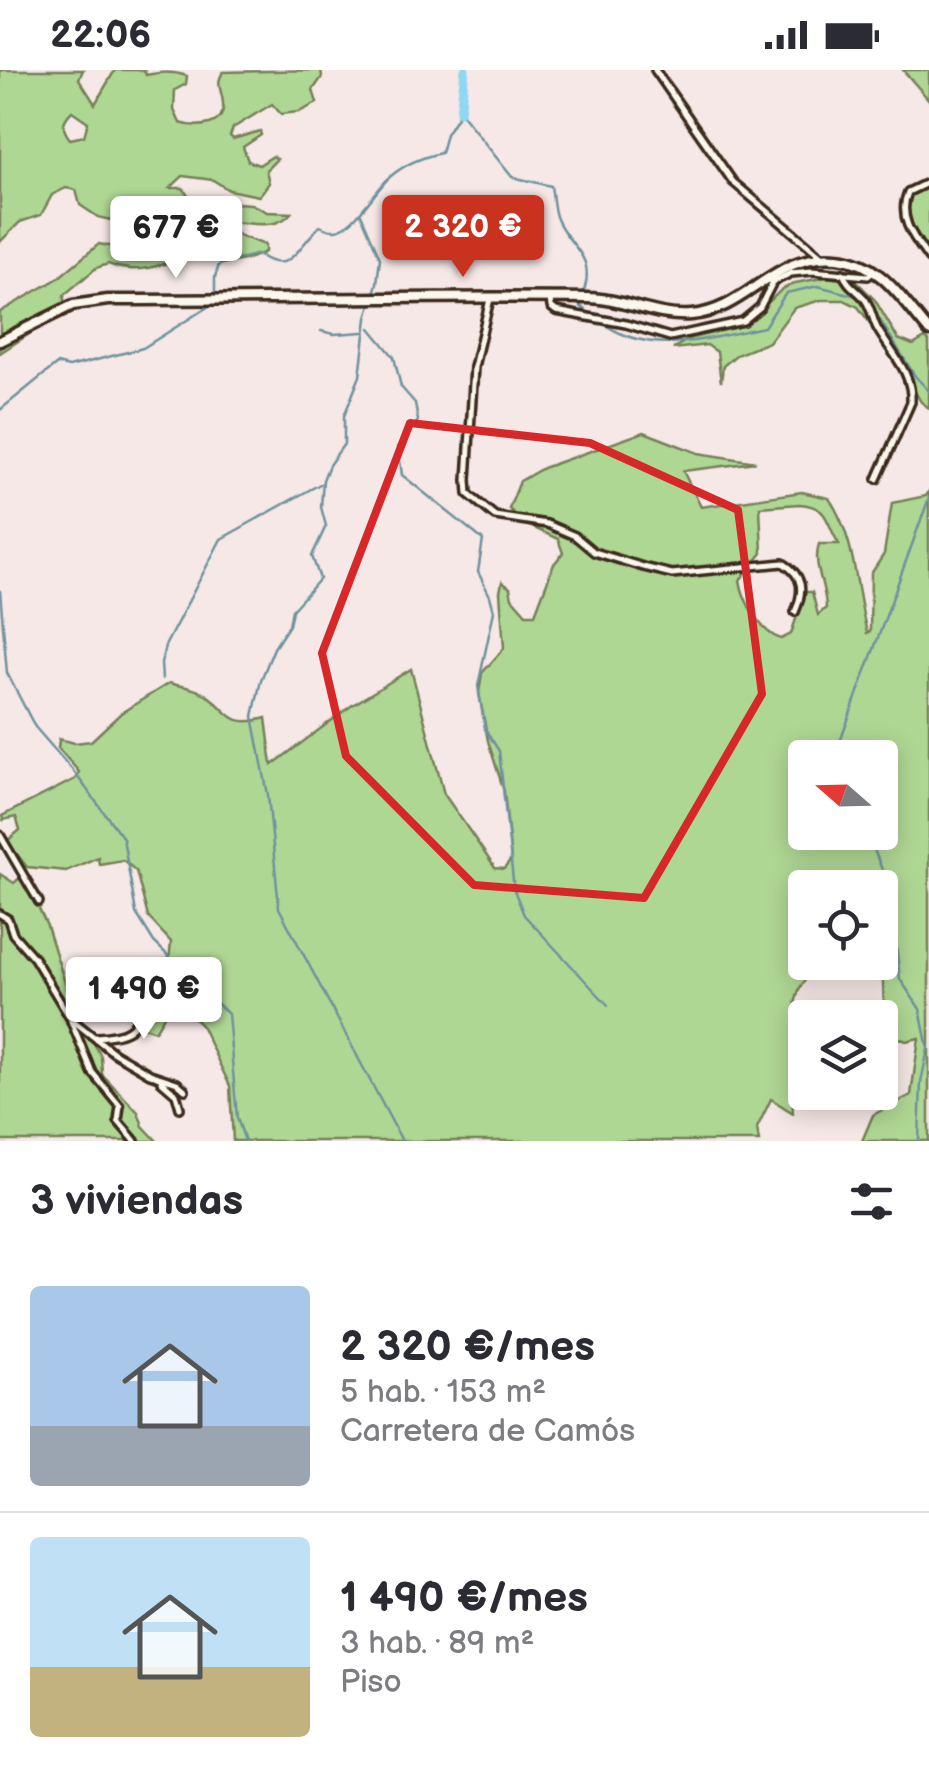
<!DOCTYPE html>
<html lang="es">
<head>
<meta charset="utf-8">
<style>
  body { margin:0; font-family:"Balsamiq Sans",sans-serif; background:#f2f2f3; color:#2b2b33; height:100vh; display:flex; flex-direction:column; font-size:38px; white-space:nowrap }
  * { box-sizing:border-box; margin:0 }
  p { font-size:32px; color:#7c7c81 }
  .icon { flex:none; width:55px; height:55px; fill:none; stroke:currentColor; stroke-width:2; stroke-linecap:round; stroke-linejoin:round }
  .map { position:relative; height:1071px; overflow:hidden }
  .sheet { display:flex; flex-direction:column; background:#fff; flex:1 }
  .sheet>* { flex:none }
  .needle { width:65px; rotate:290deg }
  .fabs { position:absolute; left:788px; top:670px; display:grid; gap:20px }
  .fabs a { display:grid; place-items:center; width:110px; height:110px; border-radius:10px; background:#fff; box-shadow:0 5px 25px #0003; font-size:50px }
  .price { position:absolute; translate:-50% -85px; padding:0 22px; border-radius:10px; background:#fff; color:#222; font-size:32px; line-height:65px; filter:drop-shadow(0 2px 5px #0008) }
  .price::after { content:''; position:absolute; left:50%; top:60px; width:30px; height:22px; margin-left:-15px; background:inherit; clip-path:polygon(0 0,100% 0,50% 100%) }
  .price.on { background:#c8321e; color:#fff }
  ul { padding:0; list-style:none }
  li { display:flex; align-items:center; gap:30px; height:250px; padding:0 30px }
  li+li { border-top:2px solid #e1e1e2 }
  li span { display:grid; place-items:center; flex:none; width:280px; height:200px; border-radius:10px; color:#555 }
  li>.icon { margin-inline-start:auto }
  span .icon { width:120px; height:120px; fill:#fffc; stroke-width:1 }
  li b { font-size:42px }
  h2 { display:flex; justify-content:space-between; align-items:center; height:120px; padding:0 30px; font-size:42px }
  .status { display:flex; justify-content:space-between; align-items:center; height:70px; padding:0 50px; background:#fff; direction:ltr }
  .status svg { height:28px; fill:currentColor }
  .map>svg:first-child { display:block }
</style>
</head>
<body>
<div class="status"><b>22:06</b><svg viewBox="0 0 49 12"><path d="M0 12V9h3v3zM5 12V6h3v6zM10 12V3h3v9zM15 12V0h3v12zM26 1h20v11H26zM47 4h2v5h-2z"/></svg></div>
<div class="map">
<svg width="929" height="1071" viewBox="0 0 929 1071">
  <rect width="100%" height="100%" fill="#f6e8e6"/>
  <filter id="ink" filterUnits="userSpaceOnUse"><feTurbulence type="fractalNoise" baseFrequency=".01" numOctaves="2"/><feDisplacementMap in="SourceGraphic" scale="20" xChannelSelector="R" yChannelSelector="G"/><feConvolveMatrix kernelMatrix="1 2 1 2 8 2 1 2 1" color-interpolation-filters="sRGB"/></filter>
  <g filter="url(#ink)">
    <g fill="#afd794" stroke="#758059" stroke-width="2.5" fill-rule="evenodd">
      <path d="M 0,0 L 83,0 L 79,9 L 95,34 L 115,0 L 144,0 L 146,5 C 161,2 172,1 187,6 L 186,14 L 175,20 L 174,40 L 180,53 C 196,58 226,58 223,33 C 222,19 215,15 223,2 L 321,0 L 322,7 L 313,20 L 317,33 L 299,42 L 281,44 L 272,34 L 233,58 L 230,66 L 233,69 L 260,61 L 261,65 L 243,77 L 248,91 L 259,95 L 273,86 L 277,89 L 266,100 L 269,113 L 259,126 L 229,120 L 213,110 L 183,106 L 170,118 L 183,118 L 188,126 L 181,128 L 184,134 L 203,131 L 251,134 L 267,142 L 291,143 C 275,163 244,150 220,152 L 240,166 L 265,175 L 265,182 C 248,190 221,200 210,182 L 214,169 L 213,159 L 146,147 L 124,153 L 98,147 L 80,135 L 76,120 L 66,118 L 52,125 L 41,145 L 20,152 L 0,172 ZM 72,41 L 88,52 L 84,66 L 70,69 C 61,58 62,51 72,41 Z"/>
      <path d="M 903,0 L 929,0 L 929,30 Z"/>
      <path d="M 929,112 L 929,174 L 926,177 L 909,152 L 904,129 L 913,117 Z"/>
      <path d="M 99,174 L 144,183 L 173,179 L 179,189 C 154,198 133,204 108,194 L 96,198 L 64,225 L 64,232 L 40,257 L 0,283 L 0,242 L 57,209 Z"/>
      <path d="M 828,207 L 857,212 L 875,230 L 898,269 L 913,275 L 925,268 L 929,271 L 929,338 L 921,332 L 893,284 L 858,237 L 844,230 L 821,230 L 794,238 L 769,272 L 736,285 L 723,296 L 721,312 L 717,282 L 707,275 L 673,279 L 688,269 L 745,255 L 781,220 L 795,213 Z"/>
      <path d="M 644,362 L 698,383 L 756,392 L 683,401 L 701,437 L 802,422 L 829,428 C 856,469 855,516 867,563 L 870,561 L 871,504 L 884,484 L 892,433 L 926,426 L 929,421 L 929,1071 L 862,1071 L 873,1045 L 911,1025 L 919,968 L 906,971 L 885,962 L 883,913 L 878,895 L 844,900 L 827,894 C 789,913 795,936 795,974 L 805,984 L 805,1022 L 814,1023 L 810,1032 L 792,1024 L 793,1043 L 771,1029 L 757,1058 L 759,1071 L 233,1071 L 230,1016 L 201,955 L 166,921 L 171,872 L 148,847 L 136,801 L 123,790 L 99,794 L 98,787 L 66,801 L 27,797 L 7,771 L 20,760 L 16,747 L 3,750 L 2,746 L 75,709 L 79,702 L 58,678 L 59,669 L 75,673 L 91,671 L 121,643 L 169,613 C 179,616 192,617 201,622 C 230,636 224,660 266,648 L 272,695 L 351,636 L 411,599 L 444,724 L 495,798 L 504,799 L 511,790 L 504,721 L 488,671 L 479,623 L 482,603 L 504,578 L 500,522 L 502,512 L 510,518 L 512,528 L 526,544 L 535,544 L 554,494 L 563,483 L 558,469 L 525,454 L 509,439 L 520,411 L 543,398 ZM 799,434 C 830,436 825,452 839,474 L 819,474 C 812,495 826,516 826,538 L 818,545 L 812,522 L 805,522 L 791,564 L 781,569 C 761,563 743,531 740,510 L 762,483 L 760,437 ZM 805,688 L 880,688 L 880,762 L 805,762 ZM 805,818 L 880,818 L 880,892 L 805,892 Z"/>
      <path d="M 0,804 L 14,813 L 23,805 L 47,856 L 72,935 L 101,986 L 102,1004 L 138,1042 L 143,1056 L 157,1071 L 0,1071 Z"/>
      <path d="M 154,925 L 173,931 L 155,961 L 143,957 Z"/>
    </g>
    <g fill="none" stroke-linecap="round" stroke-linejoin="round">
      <g stroke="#6e929d" stroke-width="2.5">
        <path d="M 361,144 L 380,188 L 377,213 L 367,248 L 360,306 L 344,346 L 344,374 L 329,395 L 323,410 L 321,437 L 326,456 L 312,486 L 320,509 L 292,540 L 289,555 L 274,578 L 261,610 L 253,646 L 268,725 L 279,838 L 402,1071"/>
        <path d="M 215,225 L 215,207 L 219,195 L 258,184 C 290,208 298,176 320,156 C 324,158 329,160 334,160 C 353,161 376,118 391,106 C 405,94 422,87 441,83 L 446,64 L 460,42 L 512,107 L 551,116 C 553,126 553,140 557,149 C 569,178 597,184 583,224"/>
        <path d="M 580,231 L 579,235 L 593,246"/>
        <path d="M 871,236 L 915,306 L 929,321"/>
        <path d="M 600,251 C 649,289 709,268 764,257 L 786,223 L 818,216 L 868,229"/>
        <path d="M 370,258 L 394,287 L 401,317 L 415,333 L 418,351 L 398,377 L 402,405 L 483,470 L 478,502 L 490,526 L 494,541 L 478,616 L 485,659 L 499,681 L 514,820 L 524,845 L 608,935"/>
        <path d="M 321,261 L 334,264 L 363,262"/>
        <path d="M 0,340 L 57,294 L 69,297 L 143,278 L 214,233"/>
        <path d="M 0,521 L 7,603 L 35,657 L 74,702 L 123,768 L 136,843 L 154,872 L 228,944 L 237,1048 L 245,1071"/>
        <path d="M 162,609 L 161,593 L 165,576 L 221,469 L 320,414"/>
        <path d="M 839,688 L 837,680 L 929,428"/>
        <path d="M 867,762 L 890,820 L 900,909 L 920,939 L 928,979 L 921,1012 L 919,1071"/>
      </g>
      <path stroke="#90d7f2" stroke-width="9" d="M 460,42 L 465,0"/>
      <g stroke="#3b2a1e" stroke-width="12">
        <g id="street">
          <path d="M 655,0 L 733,112 L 821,186"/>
          <path d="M 929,112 L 908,122 C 897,148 914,168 929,189"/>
          <path d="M 843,203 C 847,215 856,219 864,228 C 871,236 872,248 877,258 C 890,282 913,302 911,332 L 877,409"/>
          <path d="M 550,228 L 551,237 L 556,241 L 626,254 L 670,267 L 743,251 L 760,237 L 773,212 L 791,203 L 812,201 L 868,206 L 874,201"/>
          <path d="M 490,229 L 474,297 L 467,410 L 468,424 L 495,446 L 547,454 L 575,466 L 594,482 L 643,497 L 672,504 L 783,493 C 804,506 804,521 795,542"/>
          <path d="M 0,765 L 39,832"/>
          <path d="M 0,844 L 8,849 L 13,864 L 34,888 L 70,948 L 114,983 L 150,1004 L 177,1013 L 185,1020"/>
          <path d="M 71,951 L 92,1002 L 120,1036 L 118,1051 L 135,1071"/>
          <path d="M 96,967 C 155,964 125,942 158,916"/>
          <path d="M 161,1011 L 176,1024 L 180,1038"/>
        </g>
      </g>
      <g stroke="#3b2a1e" stroke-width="15">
        <path id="secondary" d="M 0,271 L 73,235 L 108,230 C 267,230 427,226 587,228 C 622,228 656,248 691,245 C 749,240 773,182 837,188 C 881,192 902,230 929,261"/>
      </g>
      <use href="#street" stroke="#fbf7ec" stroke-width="5"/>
      <use href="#secondary" stroke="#fbf7ec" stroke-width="8"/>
    </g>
  </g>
  <path fill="none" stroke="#d62828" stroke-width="8" stroke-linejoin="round" d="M 410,353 L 590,373 L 738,440 L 762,624 L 644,828 L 474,815 L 346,686 L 322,583 Z"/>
</svg>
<div class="fabs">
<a><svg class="needle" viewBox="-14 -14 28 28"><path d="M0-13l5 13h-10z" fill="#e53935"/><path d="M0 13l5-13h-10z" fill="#7c7c81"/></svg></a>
<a><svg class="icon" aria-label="locate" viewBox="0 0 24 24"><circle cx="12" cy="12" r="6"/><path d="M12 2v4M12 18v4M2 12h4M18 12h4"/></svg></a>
<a><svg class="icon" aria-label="layers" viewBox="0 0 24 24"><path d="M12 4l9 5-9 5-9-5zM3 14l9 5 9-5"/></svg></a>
</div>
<b class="price on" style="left:463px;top:210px">2 320 €</b>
<b class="price" style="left:176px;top:211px">677 €</b>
<b class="price" style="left:144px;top:972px">1 490 €</b>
</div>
<section class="sheet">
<h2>3 viviendas<svg class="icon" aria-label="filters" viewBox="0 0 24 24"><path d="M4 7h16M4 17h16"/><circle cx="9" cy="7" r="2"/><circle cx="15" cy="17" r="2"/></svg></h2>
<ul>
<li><span style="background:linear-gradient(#a9c7e8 70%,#9aa5b1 0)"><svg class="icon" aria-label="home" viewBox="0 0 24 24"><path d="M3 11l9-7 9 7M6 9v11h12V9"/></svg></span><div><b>2 320 €/mes</b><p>5 hab. · 153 m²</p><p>Carretera de Camós</p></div></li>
<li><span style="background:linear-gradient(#bfe0f5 65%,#c2b280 0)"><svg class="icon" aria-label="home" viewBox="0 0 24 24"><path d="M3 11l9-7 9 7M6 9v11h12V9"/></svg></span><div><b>1 490 €/mes</b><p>3 hab. · 89 m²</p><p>Piso</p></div></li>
</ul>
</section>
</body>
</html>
